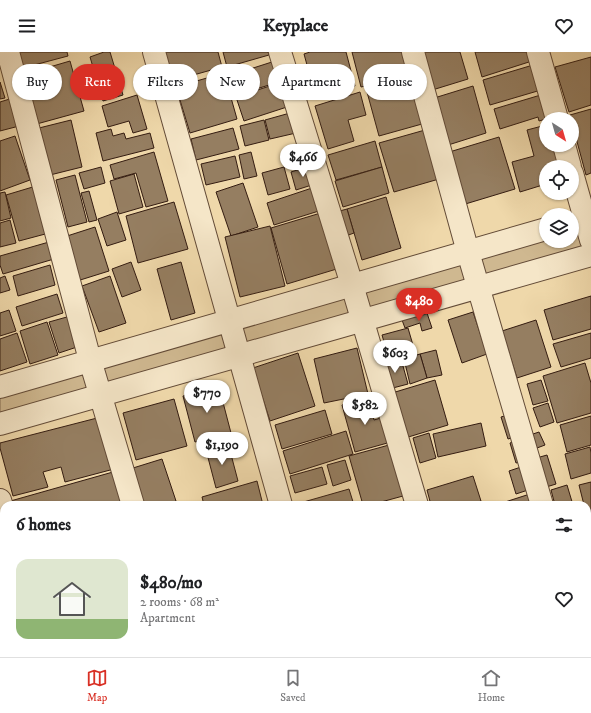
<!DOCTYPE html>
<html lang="en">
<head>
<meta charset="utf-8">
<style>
  body { margin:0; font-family:"IM FELL DW Pica",serif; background:#f6f6f6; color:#202124; height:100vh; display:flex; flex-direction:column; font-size:15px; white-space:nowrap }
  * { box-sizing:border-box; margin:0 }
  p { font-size:13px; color:#757577 }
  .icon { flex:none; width:22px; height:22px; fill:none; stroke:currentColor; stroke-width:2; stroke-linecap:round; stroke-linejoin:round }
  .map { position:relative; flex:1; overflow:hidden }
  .panel { position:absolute; left:0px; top:449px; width:591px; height:156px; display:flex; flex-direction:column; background:#fff; border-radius:12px 12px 0 0; box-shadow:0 1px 3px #0004 }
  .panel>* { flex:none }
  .top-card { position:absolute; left:12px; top:12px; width:567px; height:36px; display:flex; gap:8px }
  .needle { width:26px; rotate:143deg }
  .tools { position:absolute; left:539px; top:60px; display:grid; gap:8px }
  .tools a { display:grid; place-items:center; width:40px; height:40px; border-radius:50%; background:#fff; box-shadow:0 1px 3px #0004; font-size:20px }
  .price { position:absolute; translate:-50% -34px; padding:0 9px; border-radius:14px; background:#fff; color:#222; font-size:13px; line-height:26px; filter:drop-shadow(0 1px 2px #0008) }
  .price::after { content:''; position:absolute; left:50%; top:24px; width:12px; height:9px; margin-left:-6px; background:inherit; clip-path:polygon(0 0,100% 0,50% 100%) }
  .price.active { background:#d93025; color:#fff }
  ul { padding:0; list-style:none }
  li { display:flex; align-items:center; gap:12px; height:100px; padding:0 16px }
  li+li { border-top:1px solid #e0e0e0 }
  li span { display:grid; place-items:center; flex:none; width:112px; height:80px; border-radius:12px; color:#555 }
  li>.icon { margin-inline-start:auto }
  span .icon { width:48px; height:48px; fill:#fffc; stroke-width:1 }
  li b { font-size:17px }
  h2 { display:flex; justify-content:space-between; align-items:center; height:48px; padding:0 16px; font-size:17px }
  .chip { padding:0 14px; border-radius:18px; background:#fff; box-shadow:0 1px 3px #0004; font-size:14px; line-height:36px }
  .chip.active { background:#d93025; color:#fff }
  header { display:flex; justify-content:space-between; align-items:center; height:52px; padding:0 16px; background:#fff; font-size:18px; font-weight:800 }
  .dock { display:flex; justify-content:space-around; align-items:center; height:56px; border-top:1px solid #e0e0e0; background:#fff; font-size:11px; color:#757577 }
  .dock a { display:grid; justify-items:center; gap:2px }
  .dock .active { color:#d93025 }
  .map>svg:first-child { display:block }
</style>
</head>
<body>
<header><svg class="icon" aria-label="menu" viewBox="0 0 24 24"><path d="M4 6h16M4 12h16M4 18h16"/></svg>Keyplace<svg class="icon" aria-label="heart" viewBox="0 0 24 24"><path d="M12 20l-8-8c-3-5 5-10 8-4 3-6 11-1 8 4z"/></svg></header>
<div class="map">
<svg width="591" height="605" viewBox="0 0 591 605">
  <rect width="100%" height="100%" fill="#efd8aa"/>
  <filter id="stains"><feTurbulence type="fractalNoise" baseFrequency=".005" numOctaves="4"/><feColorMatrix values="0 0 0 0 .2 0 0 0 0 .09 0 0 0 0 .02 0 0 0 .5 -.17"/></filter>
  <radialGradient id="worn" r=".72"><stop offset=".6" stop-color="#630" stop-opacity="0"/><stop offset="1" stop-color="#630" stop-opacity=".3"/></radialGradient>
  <path fill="#cfb890" stroke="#826a50" d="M 591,168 L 591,201 L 0,370 L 0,339 L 546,181 L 546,189 L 572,189 L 572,173 Z"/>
  <g fill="#957e61" stroke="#341c11">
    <path d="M 14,0 L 67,0 L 68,4 L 19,17 Z"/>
    <path d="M 104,0 L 110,0 L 123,43 L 103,49 L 90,5 Z"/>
    <path d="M 165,0 L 218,0 L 222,15 L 172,29 Z"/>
    <path d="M 223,0 L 268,0 L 269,3 L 227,15 Z"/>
    <path d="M 310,0 L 346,0 L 355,34 L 316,46 L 304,2 Z"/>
    <path d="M 352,0 L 403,0 L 408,24 L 361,35 Z"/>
    <path d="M 418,0 L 460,0 L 468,27 L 429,39 Z"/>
    <path d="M 475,0 L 529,0 L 532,9 L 482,25 Z"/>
    <path d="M 591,5 L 591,53 L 569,60 L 555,15 Z"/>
    <path d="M 70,9 L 84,59 L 33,73 L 19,24 Z"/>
    <path d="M 275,9 L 282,29 L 253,38 L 247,18 Z"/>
    <path d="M 533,13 L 541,38 L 490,53 L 483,28 Z"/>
    <path d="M 246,17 L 253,38 L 236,44 L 229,23 Z"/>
    <path d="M 224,21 L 237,67 L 190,81 L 176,35 Z"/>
    <path d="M 409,28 L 422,72 L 379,84 L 367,40 Z"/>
    <path d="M 0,30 L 5,46 L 0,47 Z"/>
    <path d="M 282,30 L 290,54 L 244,69 L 236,45 Z"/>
    <path d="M 473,34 L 486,81 L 445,94 L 431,47 Z"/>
    <path d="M 360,40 L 366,63 L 348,68 L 354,89 L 328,97 L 315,54 Z"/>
    <path d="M 544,42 L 546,67 L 539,69 L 538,65 L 500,77 L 494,57 Z"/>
    <path d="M 137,43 L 147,77 L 133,81 L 129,69 L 108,75 L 102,54 Z"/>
    <path d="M 16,45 L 23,73 L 0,79 L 0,50 Z"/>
    <path d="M 591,57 L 591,121 L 586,123 L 572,71 L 572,67 L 571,67 L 570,63 Z"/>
    <path d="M 290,61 L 296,81 L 270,87 L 265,68 Z"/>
    <path d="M 71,68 L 82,115 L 50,123 L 39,76 Z"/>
    <path d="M 264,68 L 269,88 L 245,94 L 240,74 Z"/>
    <path d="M 546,73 L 546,93 L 556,93 L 562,115 L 546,115 L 546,132 L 520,140 L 512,110 L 534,104 L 527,78 Z"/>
    <path d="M 233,76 L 239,97 L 196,108 L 191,87 Z"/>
    <path d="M 111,77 L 113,84 L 124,81 L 126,87 L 150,81 L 154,96 L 103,109 L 96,81 Z"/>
    <path d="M 425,78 L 439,127 L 394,140 L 379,91 Z"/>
    <path d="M 15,84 L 30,128 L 0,139 L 0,89 Z"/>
    <path d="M 499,85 L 515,137 L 462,153 L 446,101 Z"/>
    <path d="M 375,89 L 382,115 L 336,128 L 328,103 Z"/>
    <path d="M 154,100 L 168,149 L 146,155 L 136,121 L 114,127 L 110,113 Z"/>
    <path d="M 251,100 L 257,124 L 244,127 L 239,103 Z"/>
    <path d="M 235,104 L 240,125 L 206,133 L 201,112 Z"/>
    <path d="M 310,114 L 315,132 L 296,138 L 291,120 Z"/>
    <path d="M 101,115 L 105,131 L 84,137 L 79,121 Z"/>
    <path d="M 284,115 L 290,137 L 268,143 L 262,121 Z"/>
    <path d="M 382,115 L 389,141 L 343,155 L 335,129 Z"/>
    <path d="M 134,122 L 143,155 L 119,162 L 110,129 Z"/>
    <path d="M 75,123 L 87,170 L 68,175 L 56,128 Z"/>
    <path d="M 243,131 L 258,175 L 231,184 L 216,140 Z"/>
    <path d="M 36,134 L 49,181 L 19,189 L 6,143 Z"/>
    <path d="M 315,135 L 322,158 L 274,173 L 267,151 Z"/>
    <path d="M 89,139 L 97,168 L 89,170 L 81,141 Z"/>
    <path d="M 5,140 L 11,166 L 0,169 L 0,141 Z"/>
    <path d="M 386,145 L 401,196 L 362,208 L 347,157 Z"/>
    <path d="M 174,150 L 188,197 L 138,211 L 126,164 Z"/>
    <path d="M 347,157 L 354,181 L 343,185 L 336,160 Z"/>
    <path d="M 117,160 L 126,188 L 107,194 L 98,167 Z"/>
    <path d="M 324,160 L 340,216 L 287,232 L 271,176 Z"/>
    <path d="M 10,168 L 16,191 L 0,195 L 0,171 Z"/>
    <path d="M 270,174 L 285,234 L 240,245 L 225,185 Z"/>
    <path d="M 95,175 L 109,219 L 77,229 L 64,185 Z"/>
    <path d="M 49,190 L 54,207 L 3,222 L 0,213 L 0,204 Z"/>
    <path d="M 131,210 L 141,238 L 122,245 L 112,217 Z"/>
    <path d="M 181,210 L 195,261 L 171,268 L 157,217 Z"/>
    <path d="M 50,213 L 55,233 L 18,244 L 13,224 Z"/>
    <path d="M 5,224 L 10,238 L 0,241 L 0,226 Z"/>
    <path d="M 110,224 L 126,271 L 99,280 L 82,234 Z"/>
    <path d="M 57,242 L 63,261 L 22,274 L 16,255 Z"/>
    <path d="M 591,244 L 591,277 L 553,288 L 544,258 Z"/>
    <path d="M 9,258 L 16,279 L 0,284 L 0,261 Z"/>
    <path d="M 473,260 L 487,302 L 462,311 L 448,268 Z"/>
    <path d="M 427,261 L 432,276 L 422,279 L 420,271 L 405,276 L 402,268 Z"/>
    <path d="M 74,263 L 83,293 L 59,301 L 49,270 Z"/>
    <path d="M 536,268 L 551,315 L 517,326 L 502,279 Z"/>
    <path d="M 47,270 L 58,303 L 30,312 L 20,279 Z"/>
    <path d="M 408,276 L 415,300 L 389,307 L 382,283 Z"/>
    <path d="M 17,281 L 27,310 L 0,319 L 0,287 Z"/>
    <path d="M 591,281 L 591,306 L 561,315 L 553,292 Z"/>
    <path d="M 357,296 L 368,342 L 324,351 L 314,307 Z"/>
    <path d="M 436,298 L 442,323 L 427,326 L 420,302 Z"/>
    <path d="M 298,301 L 315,354 L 270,369 L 253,316 Z"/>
    <path d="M 420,302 L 427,326 L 410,332 L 404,307 Z"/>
    <path d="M 401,307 L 408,332 L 389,337 L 382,312 Z"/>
    <path d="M 585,311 L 591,331 L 591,361 L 557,371 L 543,324 Z"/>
    <path d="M 435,328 L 448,373 L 405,386 L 392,341 Z"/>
    <path d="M 541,328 L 548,349 L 533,353 L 527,332 Z"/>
    <path d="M 219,335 L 231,381 L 195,390 L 183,344 Z"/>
    <path d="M 368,346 L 374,368 L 384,365 L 391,390 L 355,400 L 342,353 Z"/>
    <path d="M 174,347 L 187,394 L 136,408 L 123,361 Z"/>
    <path d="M 548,351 L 554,370 L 540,375 L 533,356 Z"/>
    <path d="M 325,358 L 332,382 L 282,397 L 275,373 Z"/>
    <path d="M 511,362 L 518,384 L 508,387 L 501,365 Z"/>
    <path d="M 591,364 L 591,393 L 567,400 L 560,373 Z"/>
    <path d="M 101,365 L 114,417 L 65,430 L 61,415 L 43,420 L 48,435 L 13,444 L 0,396 L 0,391 Z"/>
    <path d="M 481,371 L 486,394 L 438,405 L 433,382 Z"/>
    <path d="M 346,379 L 353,402 L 290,422 L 283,399 Z"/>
    <path d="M 539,380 L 545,393 L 529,399 L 524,385 Z"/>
    <path d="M 429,381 L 436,406 L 420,411 L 413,386 Z"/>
    <path d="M 518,388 L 525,409 L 516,411 L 510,391 Z"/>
    <path d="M 228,391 L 238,429 L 216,436 L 206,398 Z"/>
    <path d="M 389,393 L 403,444 L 370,453 L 363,453 L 349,404 Z"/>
    <path d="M 590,395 L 591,401 L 591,421 L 571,427 L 565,402 Z"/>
    <path d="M 547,403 L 556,432 L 543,436 L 533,407 Z"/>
    <path d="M 162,407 L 176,449 L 164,453 L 144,453 L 133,416 Z"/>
    <path d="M 345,408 L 351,428 L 333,434 L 327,413 Z"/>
    <path d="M 527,413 L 534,436 L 516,442 L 509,419 Z"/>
    <path d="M 322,415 L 327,432 L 295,441 L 290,424 Z"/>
    <path d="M 120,418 L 129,453 L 8,453 L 7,450 Z"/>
    <path d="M 473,424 L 481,449 L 468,453 L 431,453 L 427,438 Z"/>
    <path d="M 257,429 L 263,453 L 204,453 L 202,445 Z"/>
    <path d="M 591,430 L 591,476 L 590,476 L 587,464 L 587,453 L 584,453 L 579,433 Z"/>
    <path d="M 567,433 L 573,453 L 555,453 L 551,438 Z"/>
    <path d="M 349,437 L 354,453 L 301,453 L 300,451 Z"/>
    <path d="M 533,441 L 537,453 L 503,453 L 502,451 Z"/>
    <path d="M 4,483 L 4,535 L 0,536 L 0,484 Z"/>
    <path d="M 587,494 L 591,506 L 591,511 L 587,512 Z"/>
    <path d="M 591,513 L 591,535 L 587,536 L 587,514 Z"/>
    <path d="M 4,538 L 4,560 L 0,561 L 0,539 Z"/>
    <path d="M 591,565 L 591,594 L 587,582 L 587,567 Z"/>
    <path d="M 4,566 L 4,589 L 0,590 L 0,567 Z"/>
    <path d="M 4,594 L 4,601 L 33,601 L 34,605 L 0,605 L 0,595 Z"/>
    <path d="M 71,601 L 88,601 L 89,605 L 60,605 L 60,604 Z"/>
    <path d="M 146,601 L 169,601 L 170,605 L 147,605 Z"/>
    <path d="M 189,601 L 227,601 L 228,605 L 190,605 Z"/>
    <path d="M 232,601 L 246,601 L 233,605 Z"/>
    <path d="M 266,601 L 296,601 L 297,605 L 252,605 Z"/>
    <path d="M 350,601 L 379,601 L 380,605 L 351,605 Z"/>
    <path d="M 394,601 L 442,601 L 443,604 L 440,605 L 395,605 Z"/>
    <path d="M 479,601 L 502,601 L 504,605 L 480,605 Z"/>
    <path d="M 518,601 L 541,601 L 543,605 L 519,605 Z"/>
    <path d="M 545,601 L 566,601 L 552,605 L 546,605 Z"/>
  </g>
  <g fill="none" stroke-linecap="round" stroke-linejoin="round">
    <g stroke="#634b37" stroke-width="24">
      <g id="minor">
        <path d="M 8,0 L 90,308 L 133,453"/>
        <path d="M 154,0 L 281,453"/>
        <path d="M 280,0 L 352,233 L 417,453"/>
        <path d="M 413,0 L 468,200 L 542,453"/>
        <path d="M 538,0 L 557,67"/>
        <path d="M 564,93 L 570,115"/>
        <path d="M 572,121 L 591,188"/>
        <path d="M 0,335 L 546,177"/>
        <path d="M 0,372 L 591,203"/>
        <path d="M 0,448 L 4,461"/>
        <path d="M 45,601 L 47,605"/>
        <path d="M 177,601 L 178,605"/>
        <path d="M 323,601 L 324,605"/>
        <path d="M 460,601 L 462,605"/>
        <path d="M 586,601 L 587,605"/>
      </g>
    </g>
    <use href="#minor" stroke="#f5e6c8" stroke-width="22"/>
  </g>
  <rect width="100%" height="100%" filter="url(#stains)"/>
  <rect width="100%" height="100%" fill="url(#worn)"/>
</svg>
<div class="tools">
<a><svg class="needle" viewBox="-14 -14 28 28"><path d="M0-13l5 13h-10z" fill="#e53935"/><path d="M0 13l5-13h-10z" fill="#757577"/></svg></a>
<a><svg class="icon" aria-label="locate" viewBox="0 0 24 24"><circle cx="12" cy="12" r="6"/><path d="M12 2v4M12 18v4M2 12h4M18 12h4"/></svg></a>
<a><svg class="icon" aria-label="layers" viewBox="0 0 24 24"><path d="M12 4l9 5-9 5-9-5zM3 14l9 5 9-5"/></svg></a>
</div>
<b class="price" style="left:303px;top:126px">$466</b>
<b class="price active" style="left:419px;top:270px">$480</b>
<b class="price" style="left:395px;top:322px">$603</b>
<b class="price" style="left:207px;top:362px">$770</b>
<b class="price" style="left:365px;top:374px">$582</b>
<b class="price" style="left:222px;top:414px">$1,190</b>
<div class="top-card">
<a class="chip">Buy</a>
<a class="chip active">Rent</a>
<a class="chip">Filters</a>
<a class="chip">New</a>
<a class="chip">Apartment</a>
<a class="chip">House</a>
</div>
<section class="panel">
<h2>6 homes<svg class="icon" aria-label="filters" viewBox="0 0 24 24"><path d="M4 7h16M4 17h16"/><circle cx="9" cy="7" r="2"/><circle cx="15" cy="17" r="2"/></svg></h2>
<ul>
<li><span style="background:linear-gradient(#dfe7d0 75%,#8fb573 0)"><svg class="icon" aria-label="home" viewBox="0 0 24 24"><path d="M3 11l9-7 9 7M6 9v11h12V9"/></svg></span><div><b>$480/mo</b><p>2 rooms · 68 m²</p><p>Apartment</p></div><svg class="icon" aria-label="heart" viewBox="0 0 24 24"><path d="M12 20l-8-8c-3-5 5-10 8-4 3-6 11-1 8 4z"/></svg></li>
</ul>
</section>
</div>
<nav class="dock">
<a class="active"><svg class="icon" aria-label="map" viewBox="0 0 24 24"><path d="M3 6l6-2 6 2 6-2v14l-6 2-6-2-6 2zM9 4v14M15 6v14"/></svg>Map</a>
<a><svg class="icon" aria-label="saved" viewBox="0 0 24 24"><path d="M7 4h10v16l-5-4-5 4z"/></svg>Saved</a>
<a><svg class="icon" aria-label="home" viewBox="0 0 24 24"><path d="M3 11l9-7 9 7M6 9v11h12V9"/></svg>Home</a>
</nav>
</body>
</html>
